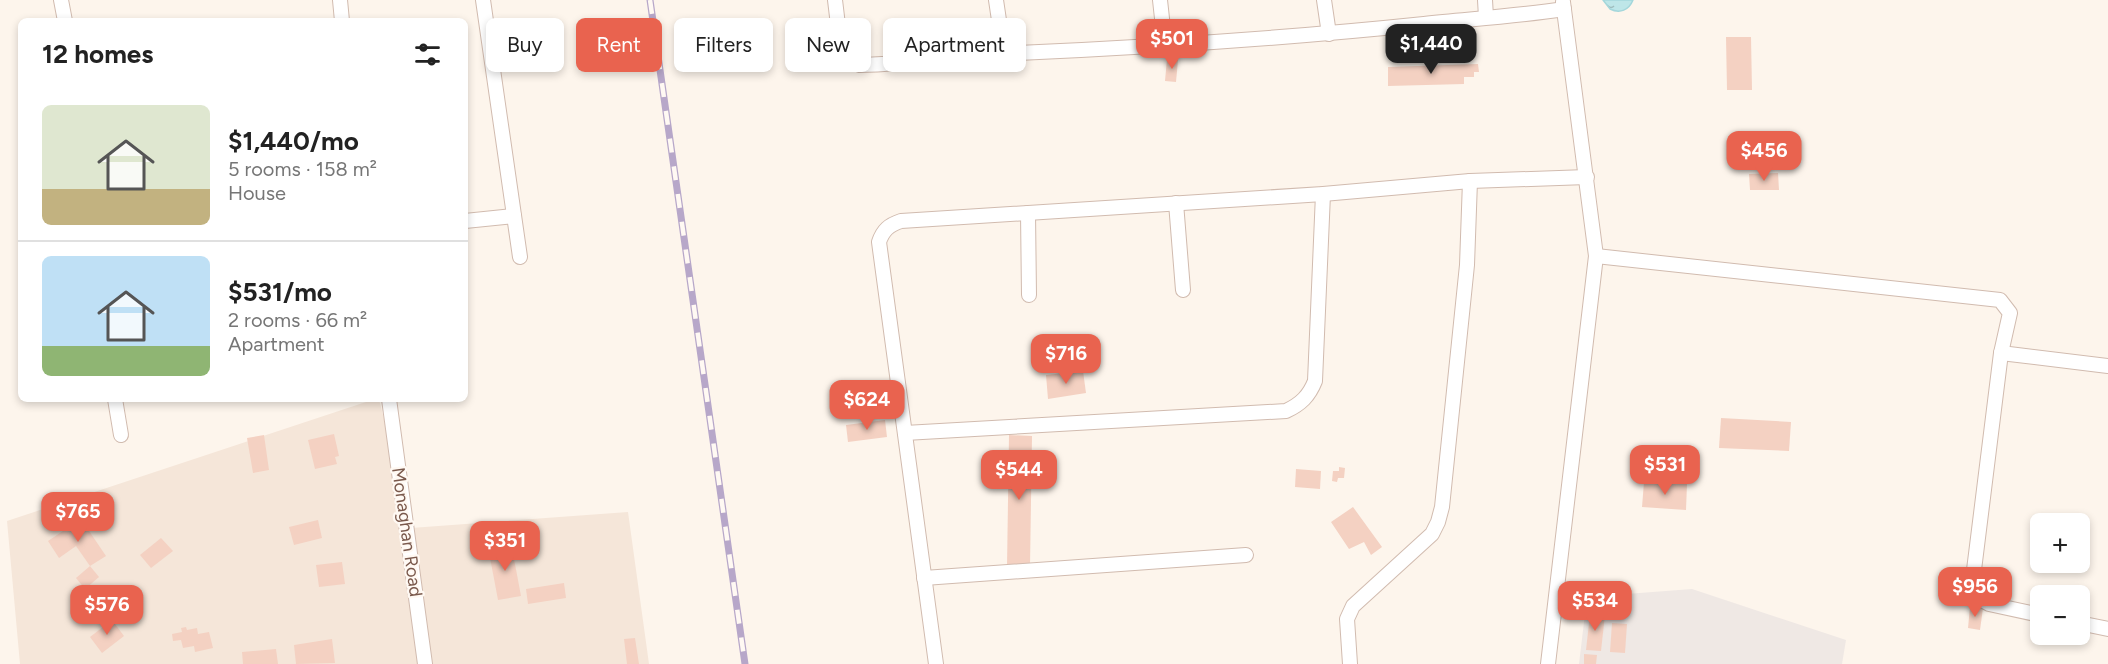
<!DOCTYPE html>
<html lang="en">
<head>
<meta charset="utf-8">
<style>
  body { margin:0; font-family:Figtree,sans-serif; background:#f6f6f6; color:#222; height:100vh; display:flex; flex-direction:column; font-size:22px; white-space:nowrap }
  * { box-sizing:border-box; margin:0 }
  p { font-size:20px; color:#767676 }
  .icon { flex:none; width:33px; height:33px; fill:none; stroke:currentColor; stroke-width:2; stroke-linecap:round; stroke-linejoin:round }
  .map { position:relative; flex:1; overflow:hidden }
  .details { position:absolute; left:18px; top:18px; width:450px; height:384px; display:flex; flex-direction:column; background:#fff; border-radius:9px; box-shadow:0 3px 9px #0003 }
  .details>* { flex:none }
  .top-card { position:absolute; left:486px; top:18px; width:570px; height:54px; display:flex; gap:12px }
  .buttons { position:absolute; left:2030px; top:513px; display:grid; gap:12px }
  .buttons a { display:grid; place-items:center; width:60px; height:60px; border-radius:9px; background:#fff; box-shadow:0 3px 9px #0003; font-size:30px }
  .price { position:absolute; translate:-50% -51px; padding:0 14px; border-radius:12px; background:#e9634f; color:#fff; font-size:20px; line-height:39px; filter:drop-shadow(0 2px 3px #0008) }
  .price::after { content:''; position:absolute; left:50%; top:36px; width:18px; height:14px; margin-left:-9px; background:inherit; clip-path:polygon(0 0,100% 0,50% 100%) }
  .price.active { background:#222; color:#fff }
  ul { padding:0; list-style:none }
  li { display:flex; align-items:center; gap:18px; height:150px; padding:0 24px }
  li+li { border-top:2px solid #e0e0e0 }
  li span { display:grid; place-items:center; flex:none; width:168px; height:120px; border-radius:9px; color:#555 }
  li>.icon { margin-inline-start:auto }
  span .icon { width:72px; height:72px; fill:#fffc; stroke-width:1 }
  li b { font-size:26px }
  h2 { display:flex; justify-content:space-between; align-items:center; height:72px; padding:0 24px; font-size:26px }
  .tag { padding:0 21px; border-radius:9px; background:#fff; box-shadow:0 3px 9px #0003; font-size:21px; line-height:54px }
  .tag.active { background:#e9634f; color:#fff }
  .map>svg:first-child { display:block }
</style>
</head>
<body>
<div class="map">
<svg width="2108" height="664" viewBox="0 0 2108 664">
  <defs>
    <pattern id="water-ripples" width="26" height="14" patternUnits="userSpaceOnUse" patternTransform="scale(1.5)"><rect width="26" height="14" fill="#bee6e8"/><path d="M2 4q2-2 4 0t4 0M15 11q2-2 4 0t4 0" fill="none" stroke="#9fbdbe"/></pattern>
  </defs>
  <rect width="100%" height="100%" fill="#fdf5ec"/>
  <path fill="#f5e6d9" d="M 375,399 L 379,399 L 411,528 L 628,512 L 649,664 L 20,664 L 7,521 Z"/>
  <path fill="#efe8e4" d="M 1692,589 L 1846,640 L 1842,664 L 1579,664 L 1587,597 Z"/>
  <path fill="url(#water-ripples)" stroke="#a4d7db" stroke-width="1.5" d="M 1603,0 L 1633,0 C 1629,10 1620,14 1610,9 Z"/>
  <g fill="#f4d1c2">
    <path d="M 1726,37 L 1751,37 L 1752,90 L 1727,90 Z"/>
    <path d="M 1167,59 L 1178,60 L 1176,82 L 1165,81 Z"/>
    <path d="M 1478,64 L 1479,72 L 1474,72 L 1474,77 L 1464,77 L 1464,84 L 1388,86 L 1388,67 Z"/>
    <path d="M 1778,173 L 1779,190 L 1750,190 L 1749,174 Z"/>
    <path d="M 1083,371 L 1086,393 L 1048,399 L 1046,375 Z"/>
    <path d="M 1721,418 L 1791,422 L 1789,451 L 1719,448 Z"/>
    <path d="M 885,420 L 887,437 L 848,442 L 846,425 Z"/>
    <path d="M 334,434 L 339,456 L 335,457 L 337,464 L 315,469 L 308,440 Z"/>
    <path d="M 264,435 L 269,470 L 253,473 L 247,438 Z"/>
    <path d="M 1009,435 L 1032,436 L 1030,567 L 1007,567 Z"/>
    <path d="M 1339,467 L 1345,468 L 1344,478 L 1338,478 L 1337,482 L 1332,481 L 1333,471 L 1339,471 Z"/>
    <path d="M 1296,469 L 1321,471 L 1320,489 L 1295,487 Z"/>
    <path d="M 1644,482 L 1687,484 L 1686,510 L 1642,507 Z"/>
    <path d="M 1353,507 L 1382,547 L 1371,555 L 1364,542 L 1349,549 L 1331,522 Z"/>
    <path d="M 81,519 L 106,556 L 90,566 L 76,546 L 59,558 L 48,541 Z"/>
    <path d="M 318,520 L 322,538 L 294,545 L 289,527 Z"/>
    <path d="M 161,538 L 173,551 L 151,568 L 140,555 Z"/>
    <path d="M 511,543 L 521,596 L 498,600 L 488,547 Z"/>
    <path d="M 342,562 L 345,584 L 319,587 L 316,565 Z"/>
    <path d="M 90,566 L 99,577 L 85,589 L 76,578 Z"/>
    <path d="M 564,583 L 566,598 L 528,604 L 526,589 Z"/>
    <path d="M 88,593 L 97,603 L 81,617 L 72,607 Z"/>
    <path d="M 1970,607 L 1983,608 L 1980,630 L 1968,628 Z"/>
    <path d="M 1590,614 L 1605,615 L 1601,651 L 1586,650 Z"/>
    <path d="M 112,620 L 124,636 L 102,653 L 90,637 Z"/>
    <path d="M 1612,623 L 1627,624 L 1625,653 L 1610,652 Z"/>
    <path d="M 186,627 L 187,630 L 197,628 L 198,634 L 209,632 L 213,648 L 195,652 L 194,646 L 183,648 L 181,640 L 173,641 L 172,634 L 182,632 L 181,628 Z"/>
    <path d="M 635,638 L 639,664 L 627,664 L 624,639 Z"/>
    <path d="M 332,639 L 335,663 L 296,664 L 294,645 Z"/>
    <path d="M 276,649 L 278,664 L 243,664 L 242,652 Z"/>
    <path d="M 1584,654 L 1597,655 L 1596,664 L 1584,664 Z"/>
  </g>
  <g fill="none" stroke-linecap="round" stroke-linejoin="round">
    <g stroke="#d1bbaf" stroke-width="16">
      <g id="street">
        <path d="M 61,0 L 65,21"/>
        <path d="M 340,0 L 342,21"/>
        <path d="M 483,0 L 520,257"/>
        <path d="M 835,0 L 841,50 L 850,61 L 860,65 C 913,64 965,56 1018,53 C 1154,47 1289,38 1424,24 C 1471,19 1518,16 1564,9"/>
        <path d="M 996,0 L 1004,54"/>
        <path d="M 1160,0 L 1165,46"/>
        <path d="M 1324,0 L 1329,34"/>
        <path d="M 1485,0 L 1486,17"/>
        <path d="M 1176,203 L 1183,290"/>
        <path d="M 1028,213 L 1029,295"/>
        <path d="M 465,221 L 514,216"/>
        <path d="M 1596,256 L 2000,300 L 2010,313 L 2001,353 L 1971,594 L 1989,604 L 2040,615"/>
        <path d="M 2001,353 L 2108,366"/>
        <path d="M 115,399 L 121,435"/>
        <path d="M 389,399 L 425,664"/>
        <path d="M 905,433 L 1286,411 C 1301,404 1309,396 1315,381 L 1323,194"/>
        <path d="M 924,578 L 1246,555"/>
        <path d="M 2079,623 L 2108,629"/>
        <path d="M 936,664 L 879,242 C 883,230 889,225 901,221 L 1323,194 L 1470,181 L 1587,177"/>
        <path d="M 1350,664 L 1347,619 L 1353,606 L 1432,534 L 1438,522 L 1442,507 L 1467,265 L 1470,181"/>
        <path d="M 1548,664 L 1596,256 L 1563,2"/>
      </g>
    </g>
    <use href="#street" stroke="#fff" stroke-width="14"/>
    <g stroke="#b7a7c9" stroke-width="7">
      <path id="rail" d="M 650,0 L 745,664"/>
    </g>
    <use href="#rail" stroke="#fff9f3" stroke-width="4.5" stroke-dasharray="14" stroke-linecap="butt"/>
  </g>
  <g text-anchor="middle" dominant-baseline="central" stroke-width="4.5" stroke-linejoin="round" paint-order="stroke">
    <g font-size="18" fill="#7a594c" stroke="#fff9f3">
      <text transform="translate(407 532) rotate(82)">Monaghan Road</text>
    </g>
  </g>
</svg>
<div class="buttons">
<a>+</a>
<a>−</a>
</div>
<b class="price" style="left:1172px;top:70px">$501</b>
<b class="price active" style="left:1431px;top:75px">$1,440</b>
<b class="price" style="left:1764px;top:182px">$456</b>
<b class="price" style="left:1066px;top:385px">$716</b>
<b class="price" style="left:867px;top:431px">$624</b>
<b class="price" style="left:1665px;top:496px">$531</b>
<b class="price" style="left:1019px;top:501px">$544</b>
<b class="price" style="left:78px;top:543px">$765</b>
<b class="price" style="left:505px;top:572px">$351</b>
<b class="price" style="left:1975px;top:618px">$956</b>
<b class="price" style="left:1595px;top:632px">$534</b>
<b class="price" style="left:107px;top:636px">$576</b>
<div class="top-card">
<a class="tag">Buy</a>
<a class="tag active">Rent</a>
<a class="tag">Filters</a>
<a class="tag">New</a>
<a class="tag">Apartment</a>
</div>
<section class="details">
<h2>12 homes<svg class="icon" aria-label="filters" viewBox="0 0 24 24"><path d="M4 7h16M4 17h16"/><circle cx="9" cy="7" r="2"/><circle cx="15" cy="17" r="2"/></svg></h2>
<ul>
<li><span style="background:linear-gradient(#dfe7d0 70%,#c2b280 0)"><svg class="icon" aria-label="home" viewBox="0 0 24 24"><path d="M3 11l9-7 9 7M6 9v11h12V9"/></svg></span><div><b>$1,440/mo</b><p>5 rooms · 158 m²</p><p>House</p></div></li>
<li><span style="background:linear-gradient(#bfe0f5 75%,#8fb573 0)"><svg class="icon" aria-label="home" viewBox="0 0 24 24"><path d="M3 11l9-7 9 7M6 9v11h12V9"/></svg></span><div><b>$531/mo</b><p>2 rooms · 66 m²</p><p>Apartment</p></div></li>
</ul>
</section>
</div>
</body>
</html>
